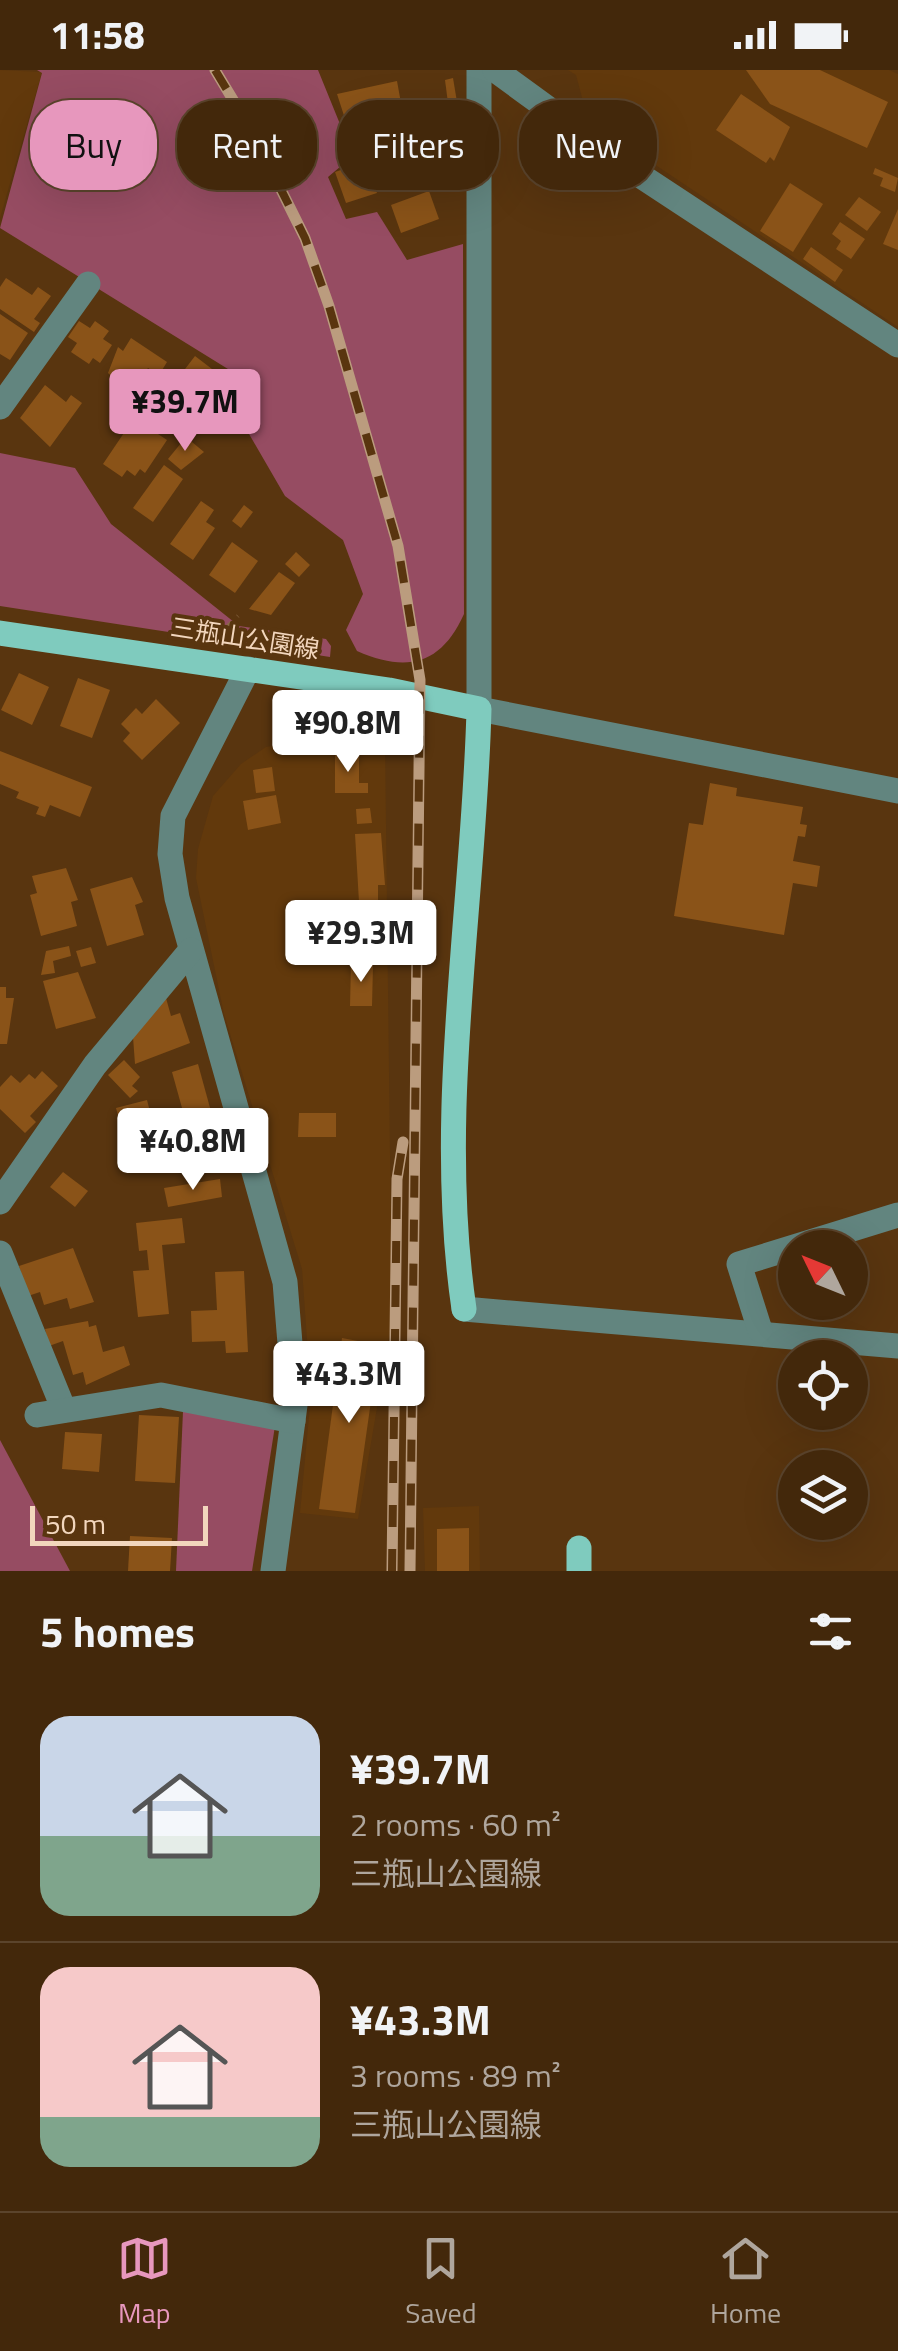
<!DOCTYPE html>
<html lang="en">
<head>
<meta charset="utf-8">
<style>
  body { margin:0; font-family:"Titillium Web","Noto Sans JP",sans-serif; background:#4a3014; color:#f1f3f6; height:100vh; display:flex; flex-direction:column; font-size:38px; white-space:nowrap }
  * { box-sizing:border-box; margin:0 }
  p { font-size:32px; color:#afa69d }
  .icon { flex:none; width:55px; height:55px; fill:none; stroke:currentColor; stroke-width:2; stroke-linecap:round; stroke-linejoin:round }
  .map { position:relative; height:1501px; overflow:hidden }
  .sheet { display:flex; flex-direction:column; background:#43280b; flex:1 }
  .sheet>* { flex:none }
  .top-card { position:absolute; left:30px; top:30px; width:840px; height:90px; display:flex; gap:20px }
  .needle { width:65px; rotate:313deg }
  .controls { position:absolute; left:778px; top:1160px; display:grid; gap:20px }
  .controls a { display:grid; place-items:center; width:90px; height:90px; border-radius:50%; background:#43280b; box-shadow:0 10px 40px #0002,0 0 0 2px #5b442c; font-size:50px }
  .scale { position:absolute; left:30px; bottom:25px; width:178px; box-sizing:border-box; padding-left:10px; border:5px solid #f2d6bd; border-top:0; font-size:28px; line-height:35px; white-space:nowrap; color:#f2d6bd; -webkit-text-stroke:8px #59350f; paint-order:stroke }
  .price { position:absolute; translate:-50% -85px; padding:0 22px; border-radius:10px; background:#fff; color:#222; font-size:32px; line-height:65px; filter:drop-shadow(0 2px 5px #0008) }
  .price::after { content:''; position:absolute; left:50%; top:60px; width:30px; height:22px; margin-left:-15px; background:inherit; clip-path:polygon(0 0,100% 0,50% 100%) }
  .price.active { background:#e797bd; color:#111 }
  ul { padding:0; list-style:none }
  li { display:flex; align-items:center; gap:30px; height:250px; padding:0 40px }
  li+li { border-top:2px solid #5b442c }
  li span { display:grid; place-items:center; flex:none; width:280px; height:200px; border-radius:30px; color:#555 }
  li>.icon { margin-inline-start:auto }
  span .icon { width:120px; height:120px; fill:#fffc; stroke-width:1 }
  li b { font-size:42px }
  h2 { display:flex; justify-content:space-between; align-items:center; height:120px; padding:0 40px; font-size:42px }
  .chip { padding:0 35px; border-radius:40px; background:#43280b; box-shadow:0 10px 40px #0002,0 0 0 2px #5b442c; font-size:35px; line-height:90px }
  .chip.active { background:#e797bd; color:#111 }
  .status { display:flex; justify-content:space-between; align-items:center; height:70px; padding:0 50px; background:#43280b; direction:ltr }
  .status svg { height:28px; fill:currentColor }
  .tabs { display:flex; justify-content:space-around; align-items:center; height:140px; border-top:2px solid #5b442c; background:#43280b; font-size:28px; color:#afa69d }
  .tabs a { display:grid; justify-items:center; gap:5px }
  .tabs .active { color:#e797bd }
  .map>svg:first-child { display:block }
</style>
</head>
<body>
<div class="status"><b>11:58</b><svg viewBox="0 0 49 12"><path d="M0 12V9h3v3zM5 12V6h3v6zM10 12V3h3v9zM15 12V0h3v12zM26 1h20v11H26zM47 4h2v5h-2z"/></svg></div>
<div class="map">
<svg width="898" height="1501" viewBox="0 0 898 1501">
  <rect width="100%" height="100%" fill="#59350f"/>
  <g fill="#62390c">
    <path d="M 0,0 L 42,2 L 0,148 Z"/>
    <path d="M 568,0 L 889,0 L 898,4 L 898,257 L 588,50 L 576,5 Z"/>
    <path d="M 385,672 L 392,1250 L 358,1449 L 300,1443 L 311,1325 L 302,1199 L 224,944 L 196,808 L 198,779 L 213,726 L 241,694 L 266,677 L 289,673 Z"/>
    <path d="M 479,1436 L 480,1501 L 425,1501 L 423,1438 Z"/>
  </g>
  <g fill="#964c62">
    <path d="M 37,0 L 318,0 L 353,86 L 328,107 L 346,149 L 377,142 L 407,190 L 463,174 L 464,544 C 441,595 407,603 357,581 L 346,560 L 363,524 L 343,470 L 285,426 L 238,345 L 249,312 L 0,158 L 42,3 Z"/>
    <path d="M 0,383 L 75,398 L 111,454 L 239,556 L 326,569 L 331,576 L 330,587 L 0,536 Z"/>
    <path d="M 183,1341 L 275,1356 L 252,1501 L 176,1501 Z"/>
    <path d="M 0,1370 L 70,1501 L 0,1501 Z"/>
  </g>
  <g fill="#8a5318">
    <path d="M 746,0 L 820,0 L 888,32 L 867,78 L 770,34 Z"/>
    <path d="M 453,8 L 457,32 L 448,33 L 445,10 Z"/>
    <path d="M 397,11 L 403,44 L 411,42 L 416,65 L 372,74 L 370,65 L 362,67 L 360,59 L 349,61 L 337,24 Z"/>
    <path d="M 741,24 L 790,57 L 774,91 L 770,87 L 766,93 L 716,60 Z"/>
    <path d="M 443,57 L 454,57 L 454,88 L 426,89 L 426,63 L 443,63 Z"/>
    <path d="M 401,79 L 410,102 L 374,115 L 377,123 L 346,133 L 335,102 Z"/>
    <path d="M 875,98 L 898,108 L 895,122 L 880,116 L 883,108 L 873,104 Z"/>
    <path d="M 790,113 L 823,134 L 793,182 L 760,161 Z"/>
    <path d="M 429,121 L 439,149 L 401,163 L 391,135 Z"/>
    <path d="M 859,127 L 881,142 L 867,161 L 845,145 Z"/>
    <path d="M 898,139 L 898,180 L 883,174 Z"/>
    <path d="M 840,152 L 865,169 L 851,189 L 836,179 L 841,171 L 832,164 Z"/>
    <path d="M 811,177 L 843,200 L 835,212 L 803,189 Z"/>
    <path d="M 6,208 L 32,225 L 38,217 L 51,226 L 34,249 L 40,253 L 34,262 L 0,239 L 0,217 Z"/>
    <path d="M 0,244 L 28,263 L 10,290 L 0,284 Z"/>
    <path d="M 79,251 L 90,258 L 95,251 L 109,261 L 103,269 L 112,275 L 100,293 L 93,288 L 89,294 L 71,282 L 77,273 L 68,267 Z"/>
    <path d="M 131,268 L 167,292 L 159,305 L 148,298 L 131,324 L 108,303 L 118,277 L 123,281 Z"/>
    <path d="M 195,286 L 229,312 L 218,327 L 208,320 L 193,338 L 169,320 Z"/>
    <path d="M 45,315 L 66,332 L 71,325 L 82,333 L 50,377 L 20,348 Z"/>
    <path d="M 134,348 L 167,370 L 145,403 L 140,399 L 135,406 L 127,400 L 122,407 L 103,394 Z"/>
    <path d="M 186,367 L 204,382 L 181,400 L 168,389 Z"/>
    <path d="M 164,395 L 183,409 L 153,452 L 133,438 Z"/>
    <path d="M 201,431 L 214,440 L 206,452 L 215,458 L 193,490 L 170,474 Z"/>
    <path d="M 244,435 L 253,442 L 241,458 L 232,451 Z"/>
    <path d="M 232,472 L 258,491 L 235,523 L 209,505 Z"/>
    <path d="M 296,482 L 310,495 L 299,507 L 285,494 Z"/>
    <path d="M 279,502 L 295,513 L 271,545 L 249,539 Z"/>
    <path d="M 19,603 L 49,617 L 32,655 L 1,640 Z"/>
    <path d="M 78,608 L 110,620 L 92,668 L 60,656 Z"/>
    <path d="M 156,629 L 180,653 L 142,690 L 123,671 L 130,663 L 121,654 L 136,638 L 142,644 Z"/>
    <path d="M 0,681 L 92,717 L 80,747 L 50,735 L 45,747 L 36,744 L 39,737 L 16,728 L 19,722 L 0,714 Z"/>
    <path d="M 335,685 L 359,685 L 359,713 L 368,713 L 368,723 L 335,723 Z"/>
    <path d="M 272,697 L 275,721 L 256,723 L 253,700 Z"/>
    <path d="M 710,713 L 737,718 L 736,726 L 803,737 L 800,754 L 807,755 L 805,767 L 798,766 L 793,791 L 820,796 L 817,817 L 793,813 L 784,865 L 674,846 L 689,753 L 703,755 Z"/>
    <path d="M 276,725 L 281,753 L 248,760 L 243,731 Z"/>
    <path d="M 370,738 L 372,753 L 357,754 L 356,739 Z"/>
    <path d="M 381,763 L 385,815 L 378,815 L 378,830 L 359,832 L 355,764 Z"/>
    <path d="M 66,798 L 78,830 L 71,832 L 77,856 L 41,866 L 30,825 L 37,823 L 32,806 Z"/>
    <path d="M 132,807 L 143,832 L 135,835 L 144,865 L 107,876 L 90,819 Z"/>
    <path d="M 350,837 L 352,841 L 359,838 L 369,862 L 337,876 L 325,848 Z"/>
    <path d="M 69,876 L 71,886 L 53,891 L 55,903 L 41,905 L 46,881 Z"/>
    <path d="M 91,877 L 96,893 L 81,897 L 76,881 Z"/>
    <path d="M 351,894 L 373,895 L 372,936 L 350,936 Z"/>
    <path d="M 78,902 L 96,948 L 56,959 L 43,911 Z"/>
    <path d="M 0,917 L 6,917 L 6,928 L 14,928 L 7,974 L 0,974 Z"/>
    <path d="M 166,928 L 171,946 L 180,943 L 190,973 L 135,994 L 133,967 Z"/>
    <path d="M 124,990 L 140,1007 L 132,1016 L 138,1021 L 130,1028 L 108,1005 Z"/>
    <path d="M 198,994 L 215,1056 L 189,1063 L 172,1002 Z"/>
    <path d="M 42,1001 L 58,1016 L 30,1046 L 36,1052 L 25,1063 L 0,1039 L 0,1017 L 11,1005 L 20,1013 L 29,1004 L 35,1009 Z"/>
    <path d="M 147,1030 L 157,1069 L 127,1078 L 116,1038 Z"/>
    <path d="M 299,1043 L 336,1043 L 336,1067 L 298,1067 Z"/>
    <path d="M 63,1102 L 88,1121 L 75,1137 L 50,1117 Z"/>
    <path d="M 220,1109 L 222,1127 L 168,1137 L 164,1118 Z"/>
    <path d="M 182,1148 L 185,1173 L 162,1175 L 169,1244 L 138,1247 L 133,1201 L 149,1200 L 147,1180 L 139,1181 L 136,1153 Z"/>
    <path d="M 73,1178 L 94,1232 L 70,1239 L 67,1228 L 44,1235 L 40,1222 L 28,1226 L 19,1196 Z"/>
    <path d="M 244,1201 L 248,1282 L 226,1283 L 225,1271 L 192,1272 L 191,1241 L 217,1240 L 215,1202 Z"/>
    <path d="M 88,1251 L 89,1257 L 96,1255 L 103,1282 L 124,1276 L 130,1295 L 86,1315 L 83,1302 L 73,1305 L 63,1271 L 49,1276 L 45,1259 Z"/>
    <path d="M 342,1268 L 379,1275 L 355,1443 L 319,1439 Z"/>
    <path d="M 139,1345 L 179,1347 L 175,1413 L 135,1411 Z"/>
    <path d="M 65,1362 L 102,1364 L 99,1402 L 62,1399 Z"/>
    <path d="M 469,1458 L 469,1501 L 437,1501 L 437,1459 Z"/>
    <path d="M 130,1466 L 172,1468 L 170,1501 L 128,1501 Z"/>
  </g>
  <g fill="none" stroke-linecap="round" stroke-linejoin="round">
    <path stroke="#8b6948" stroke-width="4" stroke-dasharray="8 8" stroke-linecap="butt" d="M 215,569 L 238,546"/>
    <g stroke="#62857f" stroke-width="25">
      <path d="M 479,0 L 479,639 L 898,721"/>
      <path d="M 495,0 L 638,104 L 898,275"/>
      <path d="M 0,337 L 88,214"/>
      <path d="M 248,599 L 173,746 L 170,784 L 177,828 L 285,1212 L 295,1335 L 273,1501"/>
      <path d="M 0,1132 L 95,995 L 191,880"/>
      <path d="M 0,1183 L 64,1340"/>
      <path d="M 464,1239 L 898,1276"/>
      <path d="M 760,1260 L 739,1194 L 898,1145"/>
      <path d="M 37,1345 L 161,1325 L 293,1351"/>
    </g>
    <g stroke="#7fcbbe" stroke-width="25">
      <path d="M 0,563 L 389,620 L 479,639 C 474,838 435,1041 464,1239"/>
      <path d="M 579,1478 L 579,1501"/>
    </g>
    <g stroke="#bb9c7e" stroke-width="11">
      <g id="rail">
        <path d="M 215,0 L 253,63 L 305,168 L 329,236 L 398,476 L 420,610 L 410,1501"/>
        <path d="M 392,1501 L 397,1109 L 403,1072"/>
      </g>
    </g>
    <use href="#rail" stroke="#59350f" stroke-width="8" stroke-dasharray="22" stroke-linecap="butt"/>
  </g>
  <g text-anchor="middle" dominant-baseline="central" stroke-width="8" stroke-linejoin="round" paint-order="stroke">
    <g font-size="25" fill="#f2d6bd" stroke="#59350f">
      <text transform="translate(245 568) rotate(9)">三瓶山公園線</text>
    </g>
  </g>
</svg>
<div class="controls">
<a><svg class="needle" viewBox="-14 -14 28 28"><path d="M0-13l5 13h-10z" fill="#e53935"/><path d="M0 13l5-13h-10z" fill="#afa69d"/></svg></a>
<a><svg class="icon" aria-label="locate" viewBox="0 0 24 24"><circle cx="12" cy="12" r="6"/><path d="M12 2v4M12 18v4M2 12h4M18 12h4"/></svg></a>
<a><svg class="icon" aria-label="layers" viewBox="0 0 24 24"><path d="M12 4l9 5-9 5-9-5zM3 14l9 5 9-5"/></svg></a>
</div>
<div class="scale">50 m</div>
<b class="price active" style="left:185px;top:384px">¥39.7M</b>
<b class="price" style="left:348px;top:705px">¥90.8M</b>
<b class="price" style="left:361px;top:915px">¥29.3M</b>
<b class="price" style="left:193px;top:1123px">¥40.8M</b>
<b class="price" style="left:349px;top:1356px">¥43.3M</b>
<div class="top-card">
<a class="chip active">Buy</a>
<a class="chip">Rent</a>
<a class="chip">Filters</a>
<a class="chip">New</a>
</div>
</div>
<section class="sheet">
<h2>5 homes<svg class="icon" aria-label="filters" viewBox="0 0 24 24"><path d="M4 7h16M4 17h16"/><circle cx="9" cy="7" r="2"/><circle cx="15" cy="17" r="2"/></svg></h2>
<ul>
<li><span style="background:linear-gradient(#c9d6e8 60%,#7fa58c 0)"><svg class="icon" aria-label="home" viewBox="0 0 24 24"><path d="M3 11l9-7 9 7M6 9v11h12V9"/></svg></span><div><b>¥39.7M</b><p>2 rooms · 60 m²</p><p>三瓶山公園線</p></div></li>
<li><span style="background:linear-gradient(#f6c9c9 75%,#7fa58c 0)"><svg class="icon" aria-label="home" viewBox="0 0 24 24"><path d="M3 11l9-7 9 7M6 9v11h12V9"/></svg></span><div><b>¥43.3M</b><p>3 rooms · 89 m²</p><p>三瓶山公園線</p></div></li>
</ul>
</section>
<nav class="tabs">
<a class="active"><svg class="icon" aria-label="map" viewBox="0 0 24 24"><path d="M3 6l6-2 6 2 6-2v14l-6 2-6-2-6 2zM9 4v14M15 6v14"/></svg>Map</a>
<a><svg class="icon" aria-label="saved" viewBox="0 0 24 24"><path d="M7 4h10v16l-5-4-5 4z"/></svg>Saved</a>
<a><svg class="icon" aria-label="home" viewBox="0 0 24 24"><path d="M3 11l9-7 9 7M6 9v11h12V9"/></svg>Home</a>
</nav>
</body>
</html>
